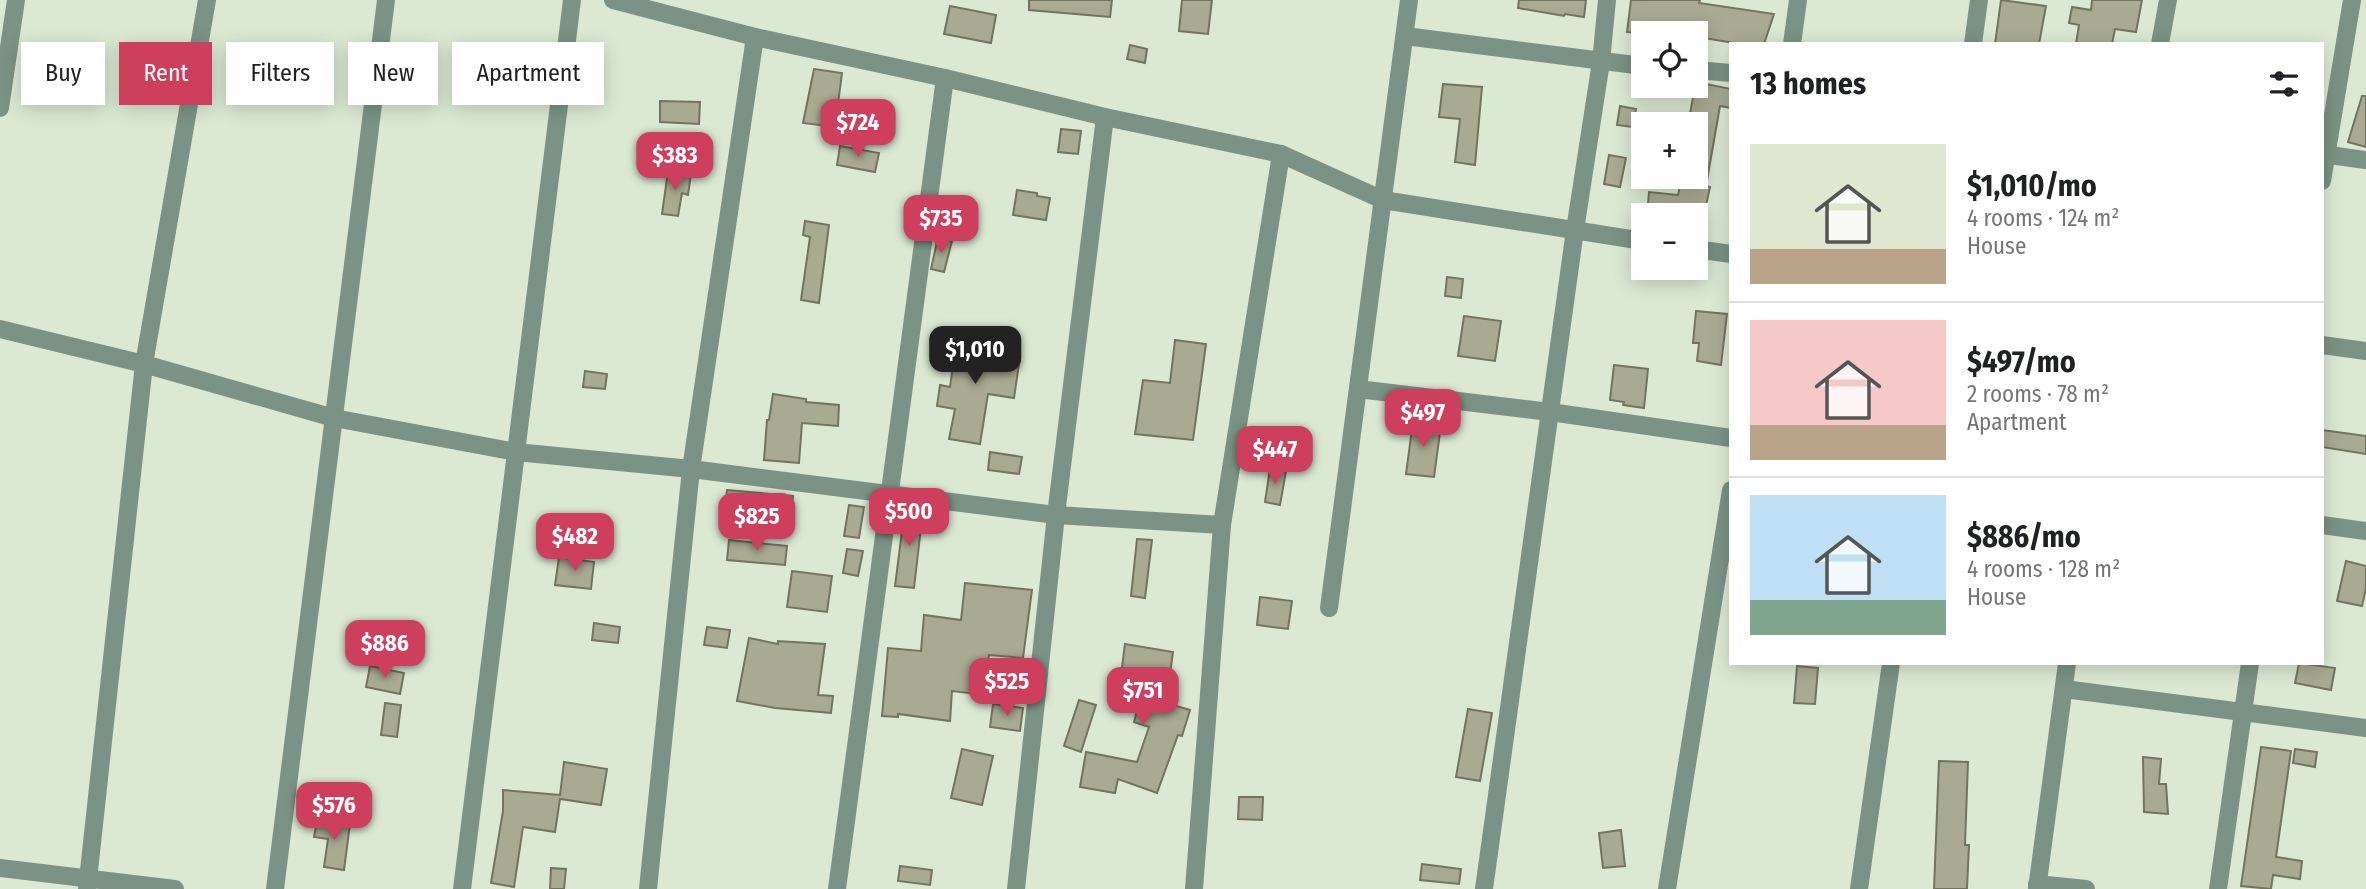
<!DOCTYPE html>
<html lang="en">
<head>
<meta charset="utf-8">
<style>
  body { margin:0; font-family:"Fira Sans Condensed",sans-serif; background:#f6f6f6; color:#202124; height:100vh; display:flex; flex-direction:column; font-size:26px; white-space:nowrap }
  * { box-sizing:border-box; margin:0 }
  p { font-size:23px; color:#757577 }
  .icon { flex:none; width:38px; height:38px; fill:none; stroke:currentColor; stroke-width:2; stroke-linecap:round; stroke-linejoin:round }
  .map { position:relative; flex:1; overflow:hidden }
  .panel { position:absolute; left:1729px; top:42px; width:595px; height:623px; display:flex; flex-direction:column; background:#fff; border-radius:0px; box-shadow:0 4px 18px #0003 }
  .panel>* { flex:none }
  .top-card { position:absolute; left:21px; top:42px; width:665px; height:63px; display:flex; gap:14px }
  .controls { position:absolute; left:1631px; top:21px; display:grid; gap:14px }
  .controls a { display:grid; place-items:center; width:77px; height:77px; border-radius:0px; background:#fff; box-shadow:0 4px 18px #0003; font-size:35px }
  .price { position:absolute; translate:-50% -60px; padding:0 16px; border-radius:14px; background:#ce3e5d; color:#fff; font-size:23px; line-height:46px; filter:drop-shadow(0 2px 4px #0008) }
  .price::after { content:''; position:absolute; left:50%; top:42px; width:21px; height:16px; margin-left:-10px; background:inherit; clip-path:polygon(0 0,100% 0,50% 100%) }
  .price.active { background:#222; color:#fff }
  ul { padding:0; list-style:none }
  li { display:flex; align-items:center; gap:21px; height:175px; padding:0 21px }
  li+li { border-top:2px solid #e0e0e0 }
  li span { display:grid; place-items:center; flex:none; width:196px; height:140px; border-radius:0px; color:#555 }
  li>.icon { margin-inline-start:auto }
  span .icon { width:84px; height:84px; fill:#fffc; stroke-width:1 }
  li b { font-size:30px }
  h2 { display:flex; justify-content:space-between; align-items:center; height:84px; padding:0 21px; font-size:30px }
  .pill { padding:0 24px; border-radius:0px; background:#fff; box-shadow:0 4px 18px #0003; font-size:24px; line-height:63px }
  .pill.active { background:#ce3e5d; color:#fff }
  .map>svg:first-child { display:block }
</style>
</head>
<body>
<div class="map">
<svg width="2366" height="889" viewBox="0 0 2366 889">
  <rect width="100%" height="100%" fill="#dbe9d3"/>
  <g fill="#a8aa92" stroke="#73745e" stroke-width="2">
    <path d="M 1029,0 L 1112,0 L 1110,17 L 1029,10 Z"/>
    <path d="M 1182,0 L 1212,0 L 1208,34 L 1179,31 Z"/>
    <path d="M 1519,0 L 1586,0 L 1584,17 L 1565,14 L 1564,16 L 1518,8 Z"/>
    <path d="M 1631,0 L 1700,0 L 1699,3 L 1774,14 L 1764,44 L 1740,44 L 1704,38 L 1705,32 L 1658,22 L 1656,33 L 1643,34 L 1627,32 Z"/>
    <path d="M 2001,0 L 2046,6 L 2039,44 L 1995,44 Z"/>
    <path d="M 2092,0 L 2142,0 L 2136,32 L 2115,29 L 2112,44 L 2076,44 L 2079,25 L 2069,23 L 2072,7 L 2091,10 Z"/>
    <path d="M 950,6 L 996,15 L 991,43 L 944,34 Z"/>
    <path d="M 1130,45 L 1147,49 L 1145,63 L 1127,59 Z"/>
    <path d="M 814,69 L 842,73 L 835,127 L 803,123 Z"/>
    <path d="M 1696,82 L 1731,89 L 1731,108 L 1720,106 L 1706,186 L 1710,187 L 1704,215 L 1647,215 L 1649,192 L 1678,195 L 1682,177 L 1696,177 L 1696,124 L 1688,124 Z"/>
    <path d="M 1443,84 L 1482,87 L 1475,165 L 1455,162 L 1460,119 L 1439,117 Z"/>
    <path d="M 2362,96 L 2366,96 L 2366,147 L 2348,142 Z"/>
    <path d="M 660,101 L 700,102 L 699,124 L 660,122 Z"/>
    <path d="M 1620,106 L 1636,109 L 1632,127 L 1617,125 Z"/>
    <path d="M 1061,129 L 1081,131 L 1078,154 L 1058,152 Z"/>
    <path d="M 840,146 L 879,153 L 875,172 L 837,165 Z"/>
    <path d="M 1609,155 L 1626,158 L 1620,187 L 1604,184 Z"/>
    <path d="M 668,171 L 691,174 L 688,195 L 682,193 L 678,216 L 662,214 Z"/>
    <path d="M 1017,190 L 1037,193 L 1037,196 L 1050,198 L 1046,220 L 1013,215 Z"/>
    <path d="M 805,221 L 829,225 L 819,303 L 801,300 L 810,237 L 803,235 Z"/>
    <path d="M 938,237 L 952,241 L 944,272 L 931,269 Z"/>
    <path d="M 1447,277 L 1463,279 L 1461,298 L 1445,296 Z"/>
    <path d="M 1696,311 L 1727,314 L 1721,365 L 1697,361 L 1699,343 L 1693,343 Z"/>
    <path d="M 1464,316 L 1501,321 L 1495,361 L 1458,356 Z"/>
    <path d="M 958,329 L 987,334 L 983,359 L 1019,364 L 1014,398 L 988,394 L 980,444 L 949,439 L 955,409 L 937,406 L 940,385 L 950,387 Z"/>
    <path d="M 1175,340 L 1206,344 L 1193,440 L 1135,434 L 1143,380 L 1170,383 Z"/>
    <path d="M 1614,365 L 1648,369 L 1644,408 L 1623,405 L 1624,402 L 1610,400 Z"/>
    <path d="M 585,371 L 607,374 L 605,389 L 583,387 Z"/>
    <path d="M 773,394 L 806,399 L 806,402 L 839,405 L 838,426 L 802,423 L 799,463 L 764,460 L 767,420 L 769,420 Z"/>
    <path d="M 1413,421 L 1441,425 L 1434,477 L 1406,474 Z"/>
    <path d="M 2322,430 L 2366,436 L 2366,454 L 2322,447 Z"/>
    <path d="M 990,452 L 1022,457 L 1019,474 L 988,470 Z"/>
    <path d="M 1270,468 L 1286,471 L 1280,505 L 1265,502 Z"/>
    <path d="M 727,490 L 793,496 L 791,516 L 725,510 Z"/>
    <path d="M 849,505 L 864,507 L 859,538 L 844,536 Z"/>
    <path d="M 905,507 L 923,510 L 914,588 L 895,586 Z"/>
    <path d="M 1137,539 L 1152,540 L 1145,598 L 1131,596 Z"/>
    <path d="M 729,540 L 787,546 L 785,565 L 727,560 Z"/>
    <path d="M 847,549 L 863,551 L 858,576 L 843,573 Z"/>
    <path d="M 559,557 L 594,562 L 591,589 L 555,585 Z"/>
    <path d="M 2346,561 L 2366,566 L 2366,588 L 2362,606 L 2337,601 Z"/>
    <path d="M 792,571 L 832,576 L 827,612 L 787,607 Z"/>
    <path d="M 965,583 L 1032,590 L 1023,658 L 989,655 L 985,695 L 952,691 L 950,721 L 898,714 L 898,717 L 882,716 L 888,648 L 921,651 L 924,615 L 961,620 Z"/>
    <path d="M 1260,597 L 1292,601 L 1288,629 L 1257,625 Z"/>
    <path d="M 594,623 L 620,627 L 618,643 L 592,640 Z"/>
    <path d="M 707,627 L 730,630 L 727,648 L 704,645 Z"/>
    <path d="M 749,638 L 778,644 L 778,641 L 825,644 L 818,695 L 833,696 L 831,713 L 775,708 L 737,701 Z"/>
    <path d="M 1125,644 L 1173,652 L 1166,703 L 1190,710 L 1182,736 L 1178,735 L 1157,793 L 1118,779 L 1115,793 L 1080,787 L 1086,752 L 1137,762 L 1149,727 L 1134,722 L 1146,678 L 1121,675 Z"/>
    <path d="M 2299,663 L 2335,668 L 2331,690 L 2295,683 Z"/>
    <path d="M 370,666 L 404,673 L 400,694 L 366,687 Z"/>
    <path d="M 1797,666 L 1818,668 L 1815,704 L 1794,703 Z"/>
    <path d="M 1079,700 L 1096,705 L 1081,752 L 1064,746 Z"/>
    <path d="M 385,703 L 401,705 L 397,737 L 381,735 Z"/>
    <path d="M 993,704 L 1023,708 L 1020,731 L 990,727 Z"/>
    <path d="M 1468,709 L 1492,713 L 1480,781 L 1456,777 Z"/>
    <path d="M 2261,747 L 2291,751 L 2276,857 L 2302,861 L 2300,879 L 2273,875 L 2271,889 L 2241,886 Z"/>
    <path d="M 962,749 L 993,756 L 982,805 L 951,798 Z"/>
    <path d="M 2295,749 L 2317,752 L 2315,767 L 2293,763 Z"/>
    <path d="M 2143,757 L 2161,759 L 2159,784 L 2166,784 L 2168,814 L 2144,812 Z"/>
    <path d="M 1939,761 L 1968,762 L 1965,845 L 1969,845 L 1967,889 L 1934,889 Z"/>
    <path d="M 564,762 L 607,769 L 601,805 L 560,799 L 555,832 L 523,827 L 514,887 L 491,883 L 503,811 L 503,790 L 560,795 Z"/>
    <path d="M 1239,797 L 1263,797 L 1262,820 L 1238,819 Z"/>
    <path d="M 317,820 L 350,824 L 344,870 L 324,867 L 328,839 L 314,837 Z"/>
    <path d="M 1621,830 L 1625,866 L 1603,868 L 1599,833 Z"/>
    <path d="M 1422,864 L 1461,869 L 1459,884 L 1420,880 Z"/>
    <path d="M 900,866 L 932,870 L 930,885 L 898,881 Z"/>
    <path d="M 551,868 L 566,869 L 564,889 L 550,889 Z"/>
  </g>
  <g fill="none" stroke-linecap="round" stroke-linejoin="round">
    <g stroke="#7b9385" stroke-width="18">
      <path d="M 613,0 L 755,37 L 945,78 L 1105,117 L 1281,154 L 1383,200 L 1643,241"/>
      <path d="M 1405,36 L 1643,66"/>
      <path d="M 1792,44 L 1798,0"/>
      <path d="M 1973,44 L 1979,0"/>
      <path d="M 2160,44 L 2168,0"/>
      <path d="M 1696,70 L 1731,73"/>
      <path d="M 0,108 L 16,0"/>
      <path d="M 2322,154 L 2366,160"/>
      <path d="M 2322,181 L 2352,0"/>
      <path d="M 1696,249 L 1731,254"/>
      <path d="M 0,329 L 144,364 L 334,418 L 516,452 L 691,469 L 1056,515 L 1222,525"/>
      <path d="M 2322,345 L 2366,351"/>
      <path d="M 1358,389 L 1550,412 L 1731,438"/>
      <path d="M 2322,525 L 2366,531"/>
      <path d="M 1329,608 L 1409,0"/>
      <path d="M 2064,689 L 2366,728"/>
      <path d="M 0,868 L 175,889"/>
      <path d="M 2037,884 L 2086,889"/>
      <path d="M 87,889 L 144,364 L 207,0"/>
      <path d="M 275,889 L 386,0"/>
      <path d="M 462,889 L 572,0"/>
      <path d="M 648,889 L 691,469 L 755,37"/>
      <path d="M 837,889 L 945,78"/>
      <path d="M 1016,889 L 1056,515 L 1105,117"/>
      <path d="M 1194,889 L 1222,525 L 1281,154"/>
      <path d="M 1484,889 L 1575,230 L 1601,62 L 1607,0"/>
      <path d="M 1667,889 L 1731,490"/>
      <path d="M 1859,889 L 1891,663"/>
      <path d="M 2037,889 L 2067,663"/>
      <path d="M 2218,889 L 2250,663"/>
    </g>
  </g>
</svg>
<div class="controls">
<a><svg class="icon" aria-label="locate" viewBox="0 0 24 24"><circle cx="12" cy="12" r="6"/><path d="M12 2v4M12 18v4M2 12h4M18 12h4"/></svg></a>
<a>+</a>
<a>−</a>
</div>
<b class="price" style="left:858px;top:159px">$724</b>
<b class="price" style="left:675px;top:192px">$383</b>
<b class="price" style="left:941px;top:255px">$735</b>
<b class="price active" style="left:975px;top:386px">$1,010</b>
<b class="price" style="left:1423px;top:449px">$497</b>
<b class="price" style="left:1275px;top:486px">$447</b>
<b class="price" style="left:909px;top:548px">$500</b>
<b class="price" style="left:757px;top:553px">$825</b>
<b class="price" style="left:575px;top:573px">$482</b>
<b class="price" style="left:385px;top:680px">$886</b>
<b class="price" style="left:1007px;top:718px">$525</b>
<b class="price" style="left:1143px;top:727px">$751</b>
<b class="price" style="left:334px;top:842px">$576</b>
<div class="top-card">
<a class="pill">Buy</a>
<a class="pill active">Rent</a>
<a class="pill">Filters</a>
<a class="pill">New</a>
<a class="pill">Apartment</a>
</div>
<section class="panel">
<h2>13 homes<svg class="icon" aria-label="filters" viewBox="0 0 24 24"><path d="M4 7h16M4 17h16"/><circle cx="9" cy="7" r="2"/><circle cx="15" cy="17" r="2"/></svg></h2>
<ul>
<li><span style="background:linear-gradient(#dfe7d0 75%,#b9a48a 0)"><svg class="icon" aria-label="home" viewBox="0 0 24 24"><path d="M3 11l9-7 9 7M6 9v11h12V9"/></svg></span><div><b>$1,010/mo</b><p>4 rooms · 124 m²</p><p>House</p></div></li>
<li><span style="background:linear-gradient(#f6c9c9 75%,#b9a48a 0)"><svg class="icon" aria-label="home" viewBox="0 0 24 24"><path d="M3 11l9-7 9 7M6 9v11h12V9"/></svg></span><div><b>$497/mo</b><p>2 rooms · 78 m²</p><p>Apartment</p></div></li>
<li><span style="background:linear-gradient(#bfe0f5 75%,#7fa58c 0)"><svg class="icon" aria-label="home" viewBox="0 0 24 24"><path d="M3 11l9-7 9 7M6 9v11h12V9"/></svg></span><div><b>$886/mo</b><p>4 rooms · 128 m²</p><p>House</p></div></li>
</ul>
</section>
</div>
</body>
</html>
